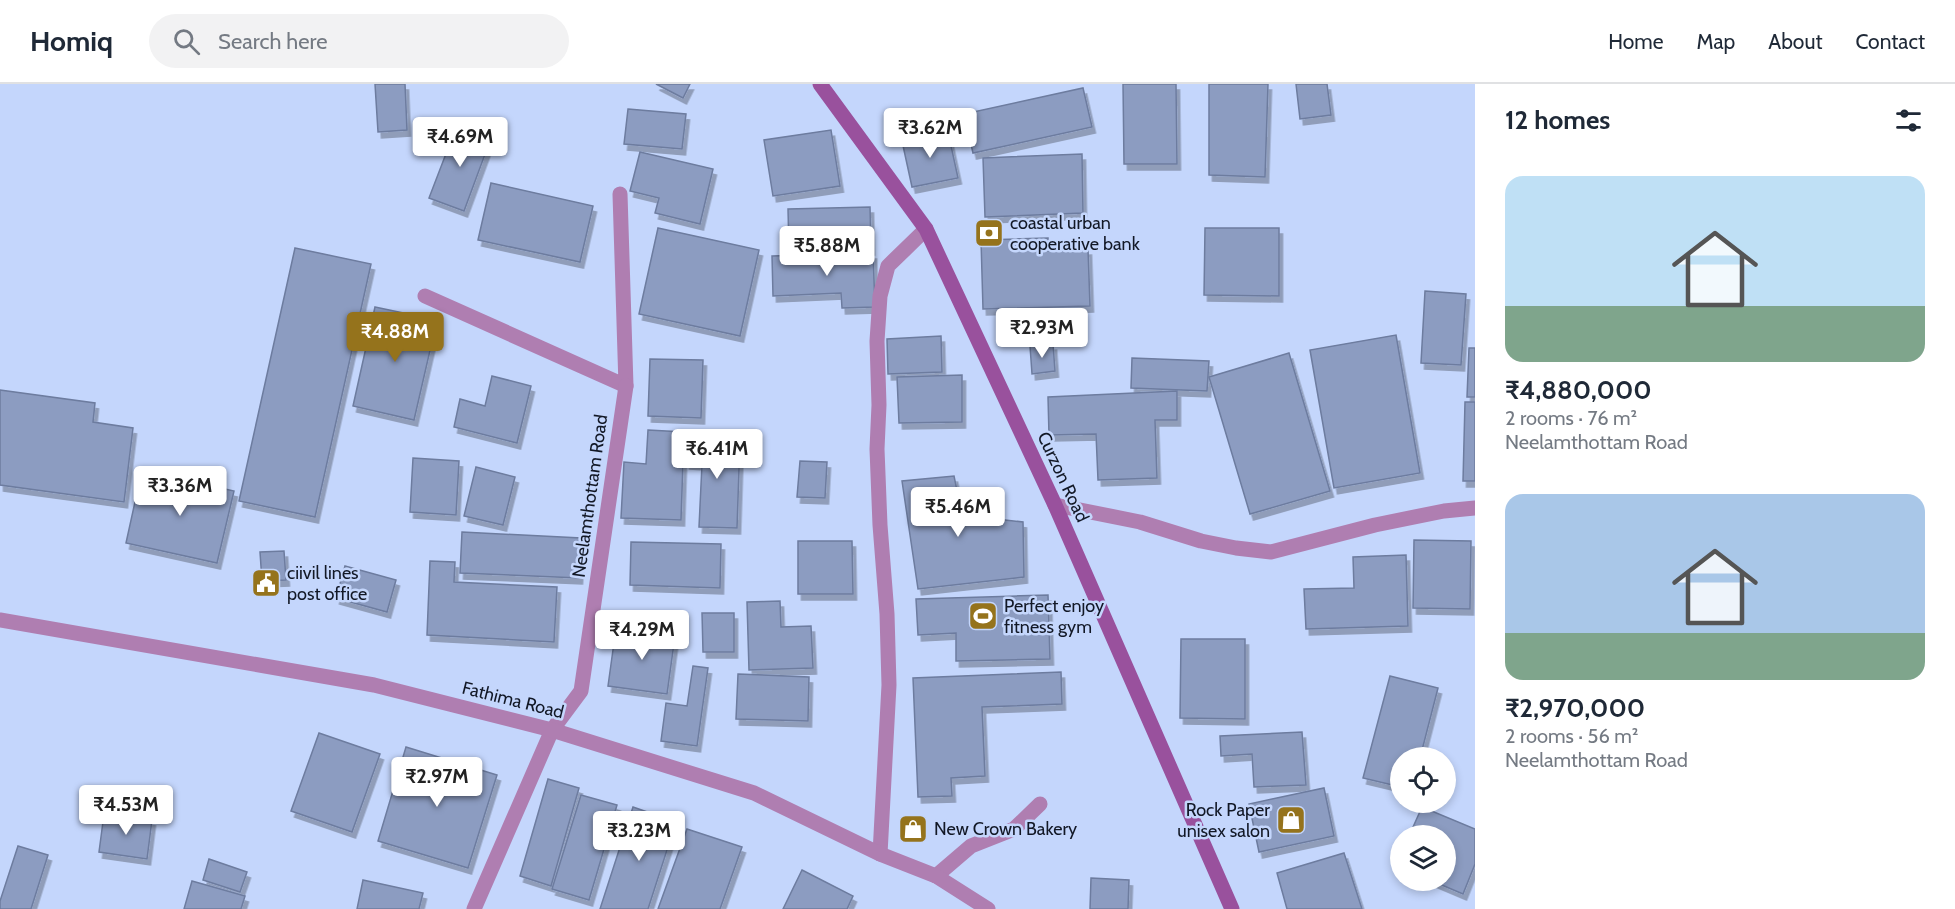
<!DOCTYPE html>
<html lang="en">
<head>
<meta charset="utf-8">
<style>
  body { margin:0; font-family:Cabin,sans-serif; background:#f2f2f3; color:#1f2937; height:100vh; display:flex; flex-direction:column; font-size:22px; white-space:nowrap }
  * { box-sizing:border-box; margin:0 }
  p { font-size:20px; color:#747a83 }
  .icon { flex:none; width:33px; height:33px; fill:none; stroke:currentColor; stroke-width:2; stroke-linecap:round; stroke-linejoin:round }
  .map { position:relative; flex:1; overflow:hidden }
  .side { display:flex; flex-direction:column; background:#fff; width:480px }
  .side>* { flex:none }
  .controls { position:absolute; left:1390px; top:663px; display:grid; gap:12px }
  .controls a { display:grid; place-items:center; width:66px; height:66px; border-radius:50%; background:#fff; box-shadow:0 3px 9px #0003; font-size:30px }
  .price { position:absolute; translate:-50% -51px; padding:0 14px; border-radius:6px; background:#fff; color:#222; font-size:20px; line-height:39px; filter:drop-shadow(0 2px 3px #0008) }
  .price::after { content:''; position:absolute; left:50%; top:36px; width:18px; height:14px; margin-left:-9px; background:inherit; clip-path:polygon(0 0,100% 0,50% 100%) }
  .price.active { background:#95731c; color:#fff }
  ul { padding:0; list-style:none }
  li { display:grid; align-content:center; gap:12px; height:318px; padding:0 30px }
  li span { display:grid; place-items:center; height:186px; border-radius:18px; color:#555 }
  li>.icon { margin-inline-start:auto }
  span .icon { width:108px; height:108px; fill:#fffc; stroke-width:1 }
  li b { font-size:26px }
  h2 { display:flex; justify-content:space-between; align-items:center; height:72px; padding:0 30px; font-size:26px }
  header { display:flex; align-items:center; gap:36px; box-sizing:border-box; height:84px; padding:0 30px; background:#fff; border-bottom:2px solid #e0e1e3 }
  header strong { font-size:28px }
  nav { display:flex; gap:33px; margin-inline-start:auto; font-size:21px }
  .search { width:420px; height:54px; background:#f2f2f3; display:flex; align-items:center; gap:15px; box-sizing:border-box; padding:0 21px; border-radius:33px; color:#747a83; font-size:22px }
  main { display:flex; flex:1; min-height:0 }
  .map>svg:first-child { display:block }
</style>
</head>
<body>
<header>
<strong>Homiq</strong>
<div class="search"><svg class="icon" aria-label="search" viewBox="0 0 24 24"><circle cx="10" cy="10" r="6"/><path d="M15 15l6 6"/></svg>Search here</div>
<nav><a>Home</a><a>Map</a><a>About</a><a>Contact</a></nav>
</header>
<main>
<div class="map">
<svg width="1475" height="825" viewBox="0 0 1475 825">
  <defs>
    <filter id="shadow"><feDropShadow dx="3.5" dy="6" stdDeviation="0" flood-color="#0004"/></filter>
  </defs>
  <rect width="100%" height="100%" fill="#c4d6fc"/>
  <g fill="#8c9cc1" stroke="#6d7c9f" stroke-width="1.5" filter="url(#shadow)">
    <path d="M 375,0 L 405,0 L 407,46 L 378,48 Z"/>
    <path d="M 656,0 L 690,0 L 683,14 Z"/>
    <path d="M 1123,0 L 1176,0 L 1177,80 L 1124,80 Z"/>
    <path d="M 1209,0 L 1268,0 L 1265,93 L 1209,91 Z"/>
    <path d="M 1296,0 L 1327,0 L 1331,31 L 1300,35 Z"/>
    <path d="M 1083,4 L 1092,43 L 973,69 L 964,30 Z"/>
    <path d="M 628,25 L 686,30 L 682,65 L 624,60 Z"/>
    <path d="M 457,41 L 491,54 L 464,127 L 429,114 Z"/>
    <path d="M 831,46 L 840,102 L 773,112 L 764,56 Z"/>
    <path d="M 948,48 L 958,94 L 912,103 L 902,57 Z"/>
    <path d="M 640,68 L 713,85 L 700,140 L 655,129 L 659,114 L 630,107 Z"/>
    <path d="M 1082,70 L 1083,129 L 985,133 L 983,74 Z"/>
    <path d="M 491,99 L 593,122 L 580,178 L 478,156 Z"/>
    <path d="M 870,123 L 871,165 L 789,167 L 788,125 Z"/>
    <path d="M 658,144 L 759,166 L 740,252 L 639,230 Z"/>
    <path d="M 1205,144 L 1279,144 L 1279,212 L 1204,211 Z"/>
    <path d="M 1048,154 L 1048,167 L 1088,165 L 1090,222 L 983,225 L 981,156 Z"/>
    <path d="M 295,164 L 371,180 L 315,433 L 239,417 Z"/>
    <path d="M 873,169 L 875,223 L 842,224 L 841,209 L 773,212 L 772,172 Z"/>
    <path d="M 1425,207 L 1466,210 L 1461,281 L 1421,279 Z"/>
    <path d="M 375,223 L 437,236 L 414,336 L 353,322 Z"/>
    <path d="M 1396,251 L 1420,389 L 1334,404 L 1310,266 Z"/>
    <path d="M 941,252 L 942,288 L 888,290 L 887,255 Z"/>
    <path d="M 1053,260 L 1055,287 L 1032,290 L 1030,262 Z"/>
    <path d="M 1469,264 L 1475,264 L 1475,313 L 1467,313 Z"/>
    <path d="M 1289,269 L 1330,407 L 1250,430 L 1209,293 Z"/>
    <path d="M 1132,274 L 1209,277 L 1207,307 L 1131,304 Z"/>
    <path d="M 650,275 L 703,276 L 701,334 L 648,332 Z"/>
    <path d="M 962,291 L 962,338 L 899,339 L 897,293 Z"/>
    <path d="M 492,292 L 531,302 L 517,359 L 454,343 L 460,315 L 485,322 Z"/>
    <path d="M 0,306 L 95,319 L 93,338 L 133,344 L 124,418 L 0,401 Z"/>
    <path d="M 1177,307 L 1177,336 L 1155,336 L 1157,394 L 1098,396 L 1096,350 L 1049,351 L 1048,313 Z"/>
    <path d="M 1465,318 L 1475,318 L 1475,397 L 1463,397 Z"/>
    <path d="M 648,346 L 684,348 L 681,436 L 621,434 L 624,378 L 646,380 Z"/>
    <path d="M 687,354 L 740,356 L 737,444 L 699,443 L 702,380 L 686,379 Z"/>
    <path d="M 413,374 L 459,377 L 456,431 L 410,428 Z"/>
    <path d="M 800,377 L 827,378 L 825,414 L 797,413 Z"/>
    <path d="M 476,383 L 515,393 L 503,441 L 464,432 Z"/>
    <path d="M 142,386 L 234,407 L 217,479 L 126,459 Z"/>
    <path d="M 954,392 L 962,431 L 1023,438 L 1024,493 L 918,505 L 902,397 Z"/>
    <path d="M 462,448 L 581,454 L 579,494 L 460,489 Z"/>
    <path d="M 1414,456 L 1471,457 L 1470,525 L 1413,524 Z"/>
    <path d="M 798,457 L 852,457 L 853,510 L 798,510 Z"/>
    <path d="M 631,458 L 721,460 L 720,504 L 630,501 Z"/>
    <path d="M 284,467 L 286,496 L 262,497 L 260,468 Z"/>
    <path d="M 1406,471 L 1408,542 L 1306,545 L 1304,505 L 1354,504 L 1353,473 Z"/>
    <path d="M 430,477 L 455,478 L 454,498 L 557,503 L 554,558 L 427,551 Z"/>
    <path d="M 345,482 L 396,496 L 387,528 L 336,514 Z"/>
    <path d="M 1048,511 L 1050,575 L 956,577 L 956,549 L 918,551 L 916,515 Z"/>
    <path d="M 780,517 L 781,543 L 811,542 L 813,584 L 749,586 L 747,518 Z"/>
    <path d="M 702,529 L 734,529 L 734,568 L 703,568 Z"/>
    <path d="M 616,544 L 675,552 L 667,610 L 608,602 Z"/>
    <path d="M 1181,555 L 1245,555 L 1245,635 L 1180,634 Z"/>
    <path d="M 693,582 L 708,584 L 697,662 L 661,657 L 666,619 L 687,622 Z"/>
    <path d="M 1061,588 L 1062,620 L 982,623 L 985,692 L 951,694 L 952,712 L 918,713 L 913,594 Z"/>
    <path d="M 738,590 L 809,593 L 808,637 L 736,635 Z"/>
    <path d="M 1390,592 L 1438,604 L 1420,674 L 1401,674 L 1401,703 L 1363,694 Z"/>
    <path d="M 1302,648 L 1306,701 L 1254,703 L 1252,670 L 1221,672 L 1220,652 Z"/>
    <path d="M 319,649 L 380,670 L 352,748 L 291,727 Z"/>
    <path d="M 406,663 L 497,691 L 468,784 L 378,757 Z"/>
    <path d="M 548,695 L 579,704 L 551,802 L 520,792 Z"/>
    <path d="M 1324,704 L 1334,752 L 1259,768 L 1249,720 Z"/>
    <path d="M 581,711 L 617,721 L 589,816 L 552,805 Z"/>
    <path d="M 633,723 L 676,738 L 648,825 L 600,825 Z"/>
    <path d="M 1422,723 L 1475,745 L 1475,780 L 1463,810 L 1430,796 L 1446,796 L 1446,752 L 1409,752 Z"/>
    <path d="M 104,730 L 152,736 L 147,775 L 99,768 Z"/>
    <path d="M 687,745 L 742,763 L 720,825 L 658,825 Z"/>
    <path d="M 18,762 L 48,771 L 31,825 L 0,825 L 0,817 Z"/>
    <path d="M 1344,769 L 1362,825 L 1287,825 L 1277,789 Z"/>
    <path d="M 209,775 L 247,788 L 240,808 L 203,796 Z"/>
    <path d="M 802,786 L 853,812 L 847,825 L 783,825 Z"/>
    <path d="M 1091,794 L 1129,796 L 1128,825 L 1090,825 Z"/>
    <path d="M 363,796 L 423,809 L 419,825 L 357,825 Z"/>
    <path d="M 192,797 L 245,812 L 241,825 L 184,825 Z"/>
  </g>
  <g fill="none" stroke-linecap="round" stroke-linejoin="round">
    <g stroke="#af7eb1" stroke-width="15">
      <path d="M 425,212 L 626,302 L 620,110"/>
      <path d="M 1055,421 L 1140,438 L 1201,457 L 1236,464 L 1271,468 L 1375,441 L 1444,427 L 1475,424"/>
      <path d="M 880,770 L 889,601 L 887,530 L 880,441 L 877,365 L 879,321 L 877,257 L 880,212 L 888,182 L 926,145"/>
      <path d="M 936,792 L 971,762 L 1014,745 L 1040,720"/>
      <path d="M 474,825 L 552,646 L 581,607 L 626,302"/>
    </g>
    <path stroke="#af7eb1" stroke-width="15" d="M 0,536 L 374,601 L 552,646 L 754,709 L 880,770 L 936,792 L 988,825"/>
    <path stroke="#99519d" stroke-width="15" d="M 820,0 L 926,145 L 1055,421 L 1232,825"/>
  </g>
  <defs>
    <g id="bank-square" transform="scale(1.5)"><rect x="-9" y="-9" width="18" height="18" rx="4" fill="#95731c" stroke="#c4d6fc"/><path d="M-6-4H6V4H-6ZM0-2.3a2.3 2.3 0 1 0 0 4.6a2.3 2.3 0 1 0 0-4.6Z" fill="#fff"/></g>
    <g id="civic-square" transform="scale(1.5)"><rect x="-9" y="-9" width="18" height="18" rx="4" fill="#95731c" stroke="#c4d6fc"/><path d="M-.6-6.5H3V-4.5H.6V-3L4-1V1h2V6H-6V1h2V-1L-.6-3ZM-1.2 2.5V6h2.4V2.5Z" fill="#fff"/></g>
    <g id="stadium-square" transform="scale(1.5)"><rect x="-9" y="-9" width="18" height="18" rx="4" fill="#95731c" stroke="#c4d6fc"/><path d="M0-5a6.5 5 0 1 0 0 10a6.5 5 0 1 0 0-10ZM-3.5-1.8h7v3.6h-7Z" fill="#fff"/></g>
    <g id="shop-square" transform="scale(1.5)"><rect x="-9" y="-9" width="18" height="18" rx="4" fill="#95731c" stroke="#c4d6fc"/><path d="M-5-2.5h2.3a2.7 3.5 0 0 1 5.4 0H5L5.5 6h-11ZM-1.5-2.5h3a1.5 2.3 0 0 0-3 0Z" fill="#fff"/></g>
  </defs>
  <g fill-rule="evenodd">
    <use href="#bank-square" x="989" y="149"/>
    <use href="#civic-square" x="266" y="499"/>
    <use href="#stadium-square" x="983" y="532"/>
    <use href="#shop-square" x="1291" y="736"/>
    <use href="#shop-square" x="913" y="745"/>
  </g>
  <g text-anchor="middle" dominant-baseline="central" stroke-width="5" stroke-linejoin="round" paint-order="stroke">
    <g font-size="18" fill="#121826" stroke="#c4d6fc" text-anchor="start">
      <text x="1010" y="139">coastal urban<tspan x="1010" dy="21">cooperative bank</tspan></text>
      <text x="287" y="489">ciivil lines<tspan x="287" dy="21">post office</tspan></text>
      <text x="1004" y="522">Perfect enjoy<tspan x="1004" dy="21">fitness gym</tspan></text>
      <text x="1270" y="726" text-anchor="end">Rock Paper<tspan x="1270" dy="21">unisex salon</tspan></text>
      <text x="934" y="745">New Crown Bakery</text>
    </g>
    <g font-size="18" fill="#121826" stroke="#c4d6fc">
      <text transform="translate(1063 393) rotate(65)">Curzon Road</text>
      <text transform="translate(590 412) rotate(-82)">Neelamthottam Road</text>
      <text transform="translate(513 616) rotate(14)">Fathima Road</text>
    </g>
  </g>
</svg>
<div class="controls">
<a><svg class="icon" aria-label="locate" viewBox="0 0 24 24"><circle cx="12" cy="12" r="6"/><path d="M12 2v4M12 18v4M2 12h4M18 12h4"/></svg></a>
<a><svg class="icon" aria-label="layers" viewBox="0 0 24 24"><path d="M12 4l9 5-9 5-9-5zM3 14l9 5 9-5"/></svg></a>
</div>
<b class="price" style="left:930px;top:75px">₹3.62M</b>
<b class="price" style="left:460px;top:84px">₹4.69M</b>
<b class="price" style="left:827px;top:193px">₹5.88M</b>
<b class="price" style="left:1042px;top:275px">₹2.93M</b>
<b class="price active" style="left:395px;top:279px">₹4.88M</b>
<b class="price" style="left:717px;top:396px">₹6.41M</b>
<b class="price" style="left:180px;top:433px">₹3.36M</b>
<b class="price" style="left:958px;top:454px">₹5.46M</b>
<b class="price" style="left:642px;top:577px">₹4.29M</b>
<b class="price" style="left:437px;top:724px">₹2.97M</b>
<b class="price" style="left:126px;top:752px">₹4.53M</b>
<b class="price" style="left:639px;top:778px">₹3.23M</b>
</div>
<section class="side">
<h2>12 homes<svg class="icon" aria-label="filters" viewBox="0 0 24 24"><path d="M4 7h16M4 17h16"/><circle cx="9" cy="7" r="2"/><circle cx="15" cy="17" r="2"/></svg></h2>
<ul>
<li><span style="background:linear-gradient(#bfe0f5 70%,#7fa58c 0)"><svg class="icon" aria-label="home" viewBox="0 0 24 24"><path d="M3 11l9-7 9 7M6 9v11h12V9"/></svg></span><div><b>₹4,880,000</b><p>2 rooms · 76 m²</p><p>Neelamthottam Road</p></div></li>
<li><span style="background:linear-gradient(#a9c7e8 75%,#7fa58c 0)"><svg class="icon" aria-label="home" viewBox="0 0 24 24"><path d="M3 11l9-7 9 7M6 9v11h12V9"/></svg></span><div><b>₹2,970,000</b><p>2 rooms · 56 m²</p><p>Neelamthottam Road</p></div></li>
</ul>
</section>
</main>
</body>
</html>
